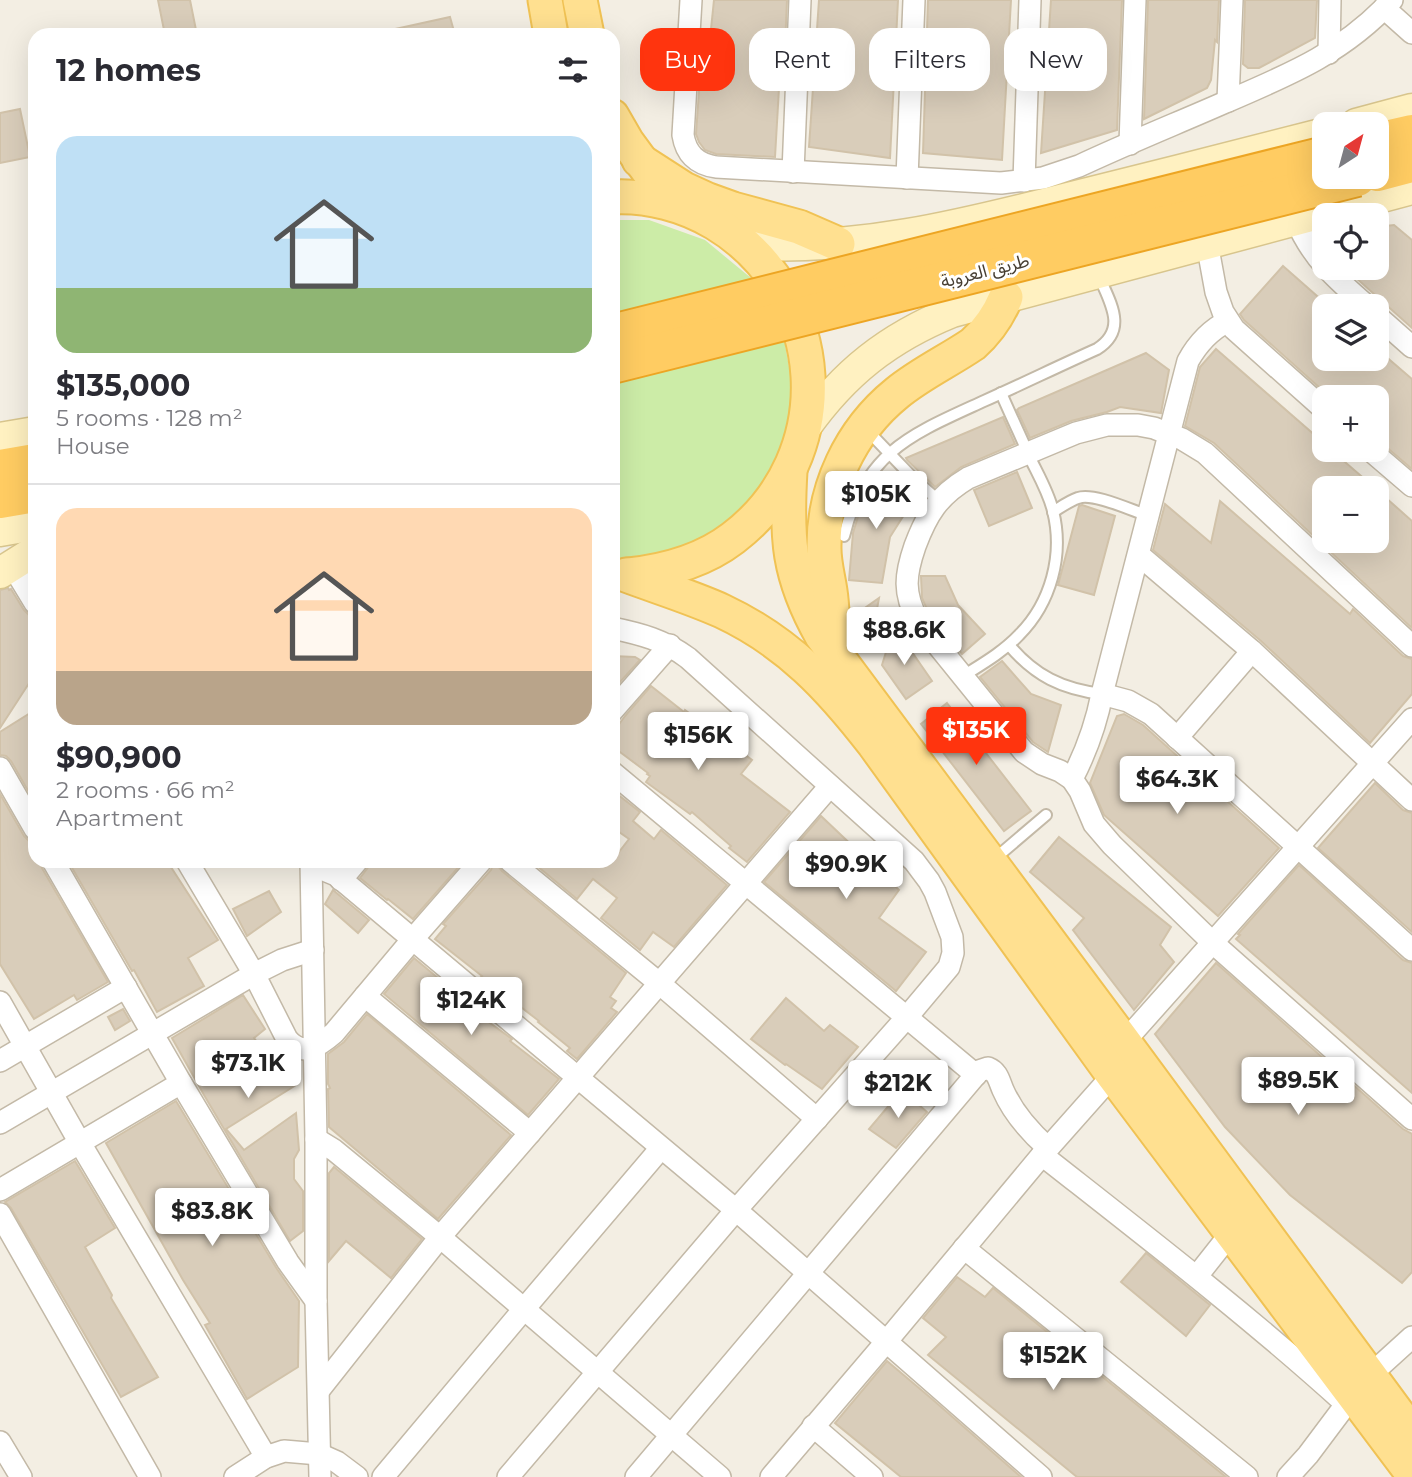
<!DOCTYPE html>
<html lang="en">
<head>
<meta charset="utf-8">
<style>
  body { margin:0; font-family:Montserrat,"Noto Sans Arabic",sans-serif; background:#f7f7f7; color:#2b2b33; height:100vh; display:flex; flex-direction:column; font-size:26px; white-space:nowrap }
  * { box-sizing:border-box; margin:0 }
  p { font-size:23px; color:#7c7c81 }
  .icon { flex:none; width:38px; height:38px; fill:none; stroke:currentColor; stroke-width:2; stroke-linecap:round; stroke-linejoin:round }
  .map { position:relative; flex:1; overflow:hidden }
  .panel { position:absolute; left:28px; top:28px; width:592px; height:840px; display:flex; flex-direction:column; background:#fff; border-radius:21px; box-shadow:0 7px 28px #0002 }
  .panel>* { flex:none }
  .banner { position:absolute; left:640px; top:28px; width:665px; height:63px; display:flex; gap:14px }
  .needle { width:46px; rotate:36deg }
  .fabs { position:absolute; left:1312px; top:112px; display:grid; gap:14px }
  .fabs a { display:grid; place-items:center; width:77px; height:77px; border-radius:14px; background:#fff; box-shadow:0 7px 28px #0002; font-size:35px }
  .price { position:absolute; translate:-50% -60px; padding:0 16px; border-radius:7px; background:#fff; color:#222; font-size:23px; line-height:46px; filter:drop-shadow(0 2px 4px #0008) }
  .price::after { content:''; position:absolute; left:50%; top:42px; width:21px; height:16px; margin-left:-10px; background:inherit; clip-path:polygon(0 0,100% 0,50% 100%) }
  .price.on { background:#ff340e; color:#fff }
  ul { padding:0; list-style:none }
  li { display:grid; align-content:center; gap:14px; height:371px; padding:0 28px }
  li+li { border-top:2px solid #e1e1e2 }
  li span { display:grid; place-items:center; height:217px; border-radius:21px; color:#555 }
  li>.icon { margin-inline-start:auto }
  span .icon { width:126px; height:126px; fill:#fffc; stroke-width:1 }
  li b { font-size:30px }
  h2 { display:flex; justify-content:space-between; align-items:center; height:84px; padding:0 28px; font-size:30px }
  .tag { padding:0 24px; border-radius:21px; background:#fff; box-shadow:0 7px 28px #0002; font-size:24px; line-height:63px }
  .tag.on { background:#ff340e; color:#fff }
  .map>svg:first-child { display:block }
</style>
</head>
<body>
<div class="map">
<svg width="1412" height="1477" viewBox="0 0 1412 1477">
  <rect width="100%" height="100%" fill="#f3eee3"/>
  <path fill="#cceca7" d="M 613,220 L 649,220 L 705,240 L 751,278 L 782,329 L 793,388 L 784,447 L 755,499 L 711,539 L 656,561 L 613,563 Z"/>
  <g fill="#d9cdba" stroke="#d1c2a9" stroke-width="2">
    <path d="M 158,0 L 190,0 L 197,35 L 165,35 Z"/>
    <path d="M 714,0 L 787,0 L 784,71 L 780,71 L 775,157 L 716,154 L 705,150 L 699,142 L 696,134 L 700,77 L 706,78 Z"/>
    <path d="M 819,0 L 898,0 L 890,158 L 809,147 Z"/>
    <path d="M 928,0 L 1011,0 L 1002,160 L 923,153 Z"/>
    <path d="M 1051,0 L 1122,0 L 1117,130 L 1041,153 Z"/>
    <path d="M 1148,0 L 1219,0 L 1217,42 L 1215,40 L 1211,80 L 1207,88 L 1144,119 Z"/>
    <path d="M 1245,0 L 1317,0 L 1315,38 L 1259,68 L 1248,68 L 1243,64 Z"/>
    <path d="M 450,17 L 455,35 L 396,35 L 395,29 Z"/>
    <path d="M 20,109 L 30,157 L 0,163 L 0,113 Z"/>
    <path d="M 1394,225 L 1412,240 L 1412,328 L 1345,268 L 1377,268 L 1377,227 Z"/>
    <path d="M 1283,266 L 1325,303 L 1325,359 L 1377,359 L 1377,349 L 1412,379 L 1412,469 L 1377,439 L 1377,397 L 1330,397 L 1244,320 L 1240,314 Z"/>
    <path d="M 1216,349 L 1325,444 L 1325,450 L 1331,450 L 1375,488 L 1325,488 L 1325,541 L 1377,541 L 1377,490 L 1412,521 L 1412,628 L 1214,443 L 1185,426 L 1200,367 Z"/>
    <path d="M 1146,353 L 1169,370 L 1161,413 L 1120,407 L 1107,412 L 1071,421 L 1030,438 L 1017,410 L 1019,408 Z"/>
    <path d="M 1003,417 L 1015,444 L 961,467 L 935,487 L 907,460 L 906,458 Z"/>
    <path d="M 1017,472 L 1032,508 L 989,526 L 974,490 Z"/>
    <path d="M 882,475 L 901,487 L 896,492 L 909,507 L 890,537 L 882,583 L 849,580 L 853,533 L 860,510 L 868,495 Z"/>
    <path d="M 1220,501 L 1350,614 L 1353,609 L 1403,656 L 1412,659 L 1412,694 L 1370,743 L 1261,641 L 1153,550 L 1165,504 L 1211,543 Z"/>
    <path d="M 1082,505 L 1115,516 L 1094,595 L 1058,585 L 1079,506 Z"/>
    <path d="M 921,576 L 945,576 L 958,605 L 985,634 L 962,654 L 929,614 L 922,598 Z"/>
    <path d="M 8,588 L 9,590 L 11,589 L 24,610 L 29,615 L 35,616 L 35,674 L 0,728 L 0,590 Z"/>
    <path d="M 879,598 L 870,647 L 852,622 L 852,617 Z"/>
    <path d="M 894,626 L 932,681 L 906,699 L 882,665 Z"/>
    <path d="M 612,656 L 635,657 L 640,660 L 612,691 Z"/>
    <path d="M 1002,661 L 1031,694 L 1061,705 L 1048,752 L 1033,742 L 980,677 Z"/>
    <path d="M 651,686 L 684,712 L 685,710 L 752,760 L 741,774 L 790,812 L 747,862 L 729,848 L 731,846 L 692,812 L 690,814 L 646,782 L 650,776 L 647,774 L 648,773 L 612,746 L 612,734 L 625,716 Z"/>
    <path d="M 947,703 L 1031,811 L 1004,831 L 921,724 Z"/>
    <path d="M 35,710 L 35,803 L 11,761 L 6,756 L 0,755 L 0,732 Z"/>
    <path d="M 1124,714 L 1143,725 L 1279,848 L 1218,916 L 1104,815 L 1090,783 L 1117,716 Z"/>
    <path d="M 1375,783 L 1403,810 L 1412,813 L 1412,932 L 1318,848 Z"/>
    <path d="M 612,790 L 640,812 L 633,821 L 654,839 L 661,830 L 727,885 L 674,947 L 653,932 L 640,950 L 601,918 L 617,898 L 593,879 L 577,899 L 531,861 L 612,861 L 629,839 L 612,827 Z"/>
    <path d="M 0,794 L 24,836 L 29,841 L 35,842 L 35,861 L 40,861 L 42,868 L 108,982 L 77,1000 L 74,995 L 34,1019 L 0,964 Z"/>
    <path d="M 821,816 L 899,890 L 879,918 L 926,952 L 896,991 L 764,882 Z"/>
    <path d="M 1059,837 L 1171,927 L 1160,945 L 1174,962 L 1134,1010 L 1073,930 L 1084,918 L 1030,872 Z"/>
    <path d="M 68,861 L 167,861 L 218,940 L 188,958 L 204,986 L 157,1012 L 134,970 L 132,971 Z"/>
    <path d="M 373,861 L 464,861 L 413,919 L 388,899 L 387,900 L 360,878 Z"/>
    <path d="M 494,861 L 497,861 L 498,866 L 502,871 L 626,973 L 610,997 L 616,1001 L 611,1008 L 617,1012 L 577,1059 L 567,1051 L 570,1048 L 538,1022 L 539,1021 L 513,1001 L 511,1002 L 497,991 L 496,992 L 480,978 L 482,976 L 435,939 L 446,926 L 443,924 L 491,870 Z"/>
    <path d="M 1299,865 L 1403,960 L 1412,963 L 1412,1093 L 1236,939 L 1240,935 L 1238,934 Z"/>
    <path d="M 333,890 L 369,920 L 358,933 L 325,904 Z"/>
    <path d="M 269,891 L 281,912 L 247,936 L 233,909 Z"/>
    <path d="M 414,958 L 474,1008 L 472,1010 L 512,1039 L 510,1041 L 559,1079 L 528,1115 L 384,994 Z"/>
    <path d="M 1216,963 L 1403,1129 L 1412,1134 L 1412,1272 L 1402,1283 L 1290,1195 L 1225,1127 L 1155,1034 Z"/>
    <path d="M 243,995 L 265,1029 L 254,1038 L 277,1067 L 282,1063 L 296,1085 L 226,1129 L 244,1150 L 296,1113 L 299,1150 L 294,1159 L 294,1179 L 303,1191 L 303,1231 L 290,1241 L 204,1095 L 172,1038 Z"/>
    <path d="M 786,998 L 824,1031 L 830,1025 L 858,1047 L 822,1089 L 786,1064 L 785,1065 L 751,1039 Z"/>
    <path d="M 123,1009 L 130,1021 L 115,1030 L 108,1017 Z"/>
    <path d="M 367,1014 L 511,1135 L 438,1219 L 329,1127 L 328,1089 L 330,1088 L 328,1084 L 328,1054 L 344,1042 Z"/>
    <path d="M 902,1090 L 927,1112 L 896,1148 L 869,1129 Z"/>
    <path d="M 176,1101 L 277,1269 L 299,1301 L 298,1367 L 247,1399 L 205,1325 L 210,1323 L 183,1280 L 106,1143 Z"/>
    <path d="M 75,1161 L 115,1228 L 85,1247 L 112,1295 L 111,1298 L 158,1377 L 121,1397 L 11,1208 L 5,1202 Z"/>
    <path d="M 334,1167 L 422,1239 L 391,1278 L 346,1241 L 329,1261 L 329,1173 Z"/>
    <path d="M 1146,1253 L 1210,1305 L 1186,1336 L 1121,1282 Z"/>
    <path d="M 957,1277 L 985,1297 L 993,1288 L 1226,1477 L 1077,1477 L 928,1355 L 946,1337 L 923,1318 Z"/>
    <path d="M 887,1361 L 932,1399 L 1021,1477 L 901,1477 L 835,1423 Z"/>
  </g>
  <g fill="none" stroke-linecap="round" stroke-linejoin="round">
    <g stroke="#c3b9a7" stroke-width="14">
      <g id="lane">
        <path d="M 868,431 L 913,478 L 939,501"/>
        <path d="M 1053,512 C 1061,507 1069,501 1078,498 C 1093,492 1133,511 1149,516"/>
        <path d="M 844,536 C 865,451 912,434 984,401 C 1022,384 1059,366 1097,349 C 1129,329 1109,301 1098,274"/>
        <path d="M 1009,645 C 1035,676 1062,689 1102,694"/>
        <path d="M 963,676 C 982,664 1003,652 1019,635 C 1051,603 1064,555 1053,511 C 1049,494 1040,478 1032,462 C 1022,439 1011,416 1001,393"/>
        <path d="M 992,861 L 1046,815"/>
      </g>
    </g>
    <g stroke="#c3b9a7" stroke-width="24">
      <g id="street">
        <path d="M 691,0 L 683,135 C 686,154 697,164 716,167 L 1001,183 L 1043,178 L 1079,166 C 1128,143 1178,123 1228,101 C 1291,74 1344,52 1392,0"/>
        <path d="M 1384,8 L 1412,33"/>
        <path d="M 1329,53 L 1330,0"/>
        <path d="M 1228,101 L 1232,0"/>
        <path d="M 1130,144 L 1135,0"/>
        <path d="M 793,172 L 800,0"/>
        <path d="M 907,178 L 914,0"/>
        <path d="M 1024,181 L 1030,0"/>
        <path d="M 1296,220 C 1312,258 1336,279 1367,306"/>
        <path d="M 1207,243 L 1216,292 L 1223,312 L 1234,329 L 1325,410"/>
        <path d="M 1377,316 L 1412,347"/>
        <path d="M 1370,450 L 1412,486"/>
        <path d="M 1139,555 L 1252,651 L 1412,800"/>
        <path d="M 12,565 L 35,603"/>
        <path d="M 1412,646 L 1205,453 L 1182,439 L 1154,428 L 1138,425 L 1107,425 L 1076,433 L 968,478 C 938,496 927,514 915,546 C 905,575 903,593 918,621 L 1024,752 L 1042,764 L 1060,771 L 1072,779 L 1080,791 L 1094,824 L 1112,845 L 1213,943 L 1412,1119"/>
        <path d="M 1102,694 L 1128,701 L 1151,714 L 1412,950"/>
        <path d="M 612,711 L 670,645"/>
        <path d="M 1177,738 L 1252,651"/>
        <path d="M 0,768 L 35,829"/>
        <path d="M 612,772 L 976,1075"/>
        <path d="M 1072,779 C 1086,752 1096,725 1102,694 L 1188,361 C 1198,343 1210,330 1228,321"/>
        <path d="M 53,861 L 181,1083 L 288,1262 L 316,1301"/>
        <path d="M 187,861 L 254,974 L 287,1039 C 303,1058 319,1046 334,1033 L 412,940 L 481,861"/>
        <path d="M 311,861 L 316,1139 L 316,1301 L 320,1477"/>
        <path d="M 510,861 L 659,983 L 817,1119"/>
        <path d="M 312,869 L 324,870 L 336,875 L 736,1210 L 1041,1477"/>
        <path d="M 341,880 L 357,861"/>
        <path d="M 365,996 L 530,1133"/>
        <path d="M 0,1002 L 80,1143 L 266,1457"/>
        <path d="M 1124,1042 L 1412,719"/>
        <path d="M 0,1061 L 126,987"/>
        <path d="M 0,1123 L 254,974 L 282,960 L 313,950"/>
        <path d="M 316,1139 L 334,1150 L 440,1237 L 720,1477"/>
        <path d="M 1042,1155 C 1145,1236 1249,1316 1346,1404"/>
        <path d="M 0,1190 L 181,1083"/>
        <path d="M 0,1214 L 150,1477"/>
        <path d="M 964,1248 L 1247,1477"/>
        <path d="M 1197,1276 L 1231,1233"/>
        <path d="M 1369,1376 L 1412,1337"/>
        <path d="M 319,1390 L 440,1237 L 830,786"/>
        <path d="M 813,1426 L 872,1477"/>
        <path d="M 0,1442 L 21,1477"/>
        <path d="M 235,1477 L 266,1457 L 284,1451 L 319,1454 L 337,1462 L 357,1477"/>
        <path d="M 383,1477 L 524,1309 L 661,1148"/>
        <path d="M 508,1477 L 736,1210 L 907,1017 L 949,967 L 953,953 L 952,937 L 935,892 L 929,881 L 914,861 L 688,658 C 664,640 641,634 612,628"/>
        <path d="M 636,1477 L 979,1071 L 988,1068 C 998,1072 999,1081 1003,1090 C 1013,1113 1030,1132 1048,1148"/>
        <path d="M 771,1477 L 886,1342 L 1042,1155 L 1113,1075"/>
        <path d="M 1288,1477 L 1308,1455 L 1353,1395"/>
      </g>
    </g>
    <g stroke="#d8c58d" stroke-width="33">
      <g id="secondary">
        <path d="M 1356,124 L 1412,109"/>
        <path d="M 744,244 C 854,252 962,225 1068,198 C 1154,177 1239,155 1325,133"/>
        <path d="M 805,428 C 844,373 888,338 952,312 L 1412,189"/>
        <path d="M 0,438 L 35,432"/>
        <path d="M 0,531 L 35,525"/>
        <path d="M 0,573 L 35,551"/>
      </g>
    </g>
    <g stroke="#f0c254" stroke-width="37">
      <g id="primary">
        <path d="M 545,0 L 551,35"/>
        <path d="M 580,0 L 587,35"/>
        <path d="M 612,116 L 627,142 L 652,176"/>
        <path d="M 639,160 L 684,189 L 708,200 L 733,209 L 799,227 L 838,244"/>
        <path d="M 612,197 C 648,195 685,205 715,223 C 831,293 841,456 733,538 C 703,561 666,571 629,575"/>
        <path d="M 790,471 C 786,538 788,576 822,636 L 1124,1042 L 1412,1433"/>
        <path d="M 626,575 C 658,587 691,597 722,611 C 788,642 830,687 874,744 L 1113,1075 L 1412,1473"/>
        <path d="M 833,650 C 833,630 833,611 830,591 C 828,577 824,563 824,549 C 823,489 850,431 897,393 C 920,374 948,361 973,344 C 989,330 998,316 1006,297"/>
      </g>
    </g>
    <g stroke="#eda523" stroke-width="42">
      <g id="highway">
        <path d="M 1377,142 L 1412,134"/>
        <path d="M 1377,172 L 1412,163"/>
        <path d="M 0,469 L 35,463"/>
        <path d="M 0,499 L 35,493"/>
      </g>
    </g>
    <use href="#lane" stroke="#fff" stroke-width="10"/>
    <use href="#street" stroke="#fff" stroke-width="21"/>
    <use href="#secondary" stroke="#fff1c1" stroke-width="30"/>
    <use href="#primary" stroke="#ffe090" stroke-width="33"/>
    <use href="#highway" stroke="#ffcc62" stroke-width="38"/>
    <g stroke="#eda523" stroke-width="42" stroke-linecap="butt">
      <g id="highway-bridge">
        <path d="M 612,334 L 1325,156"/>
        <path d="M 612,364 L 1357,177"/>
      </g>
    </g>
    <use href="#highway-bridge" stroke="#ffcc62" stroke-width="38"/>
  </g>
  <g text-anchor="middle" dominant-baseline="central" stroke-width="6" stroke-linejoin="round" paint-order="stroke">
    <g font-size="18" fill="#463e32" stroke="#fff">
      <text transform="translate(985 271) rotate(-14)">طريق العروبة</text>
    </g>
  </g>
</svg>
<div class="fabs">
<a><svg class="needle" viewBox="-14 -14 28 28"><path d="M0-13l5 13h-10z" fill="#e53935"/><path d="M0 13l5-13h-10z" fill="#7c7c81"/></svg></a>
<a><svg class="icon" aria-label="locate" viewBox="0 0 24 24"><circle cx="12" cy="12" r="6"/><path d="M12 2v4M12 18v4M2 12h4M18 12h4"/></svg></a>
<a><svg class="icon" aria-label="layers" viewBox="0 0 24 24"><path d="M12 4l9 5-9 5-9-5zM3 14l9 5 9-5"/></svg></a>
<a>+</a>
<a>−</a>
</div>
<b class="price" style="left:876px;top:531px">$105K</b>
<b class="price" style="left:904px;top:667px">$88.6K</b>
<b class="price on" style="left:976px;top:767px">$135K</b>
<b class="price" style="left:698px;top:772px">$156K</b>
<b class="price" style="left:1177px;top:816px">$64.3K</b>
<b class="price" style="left:846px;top:901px">$90.9K</b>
<b class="price" style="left:471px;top:1037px">$124K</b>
<b class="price" style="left:248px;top:1100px">$73.1K</b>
<b class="price" style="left:1298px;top:1117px">$89.5K</b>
<b class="price" style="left:898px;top:1120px">$212K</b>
<b class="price" style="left:212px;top:1248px">$83.8K</b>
<b class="price" style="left:1053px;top:1392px">$152K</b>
<div class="banner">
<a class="tag on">Buy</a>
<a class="tag">Rent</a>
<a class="tag">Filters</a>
<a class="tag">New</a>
</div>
<section class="panel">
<h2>12 homes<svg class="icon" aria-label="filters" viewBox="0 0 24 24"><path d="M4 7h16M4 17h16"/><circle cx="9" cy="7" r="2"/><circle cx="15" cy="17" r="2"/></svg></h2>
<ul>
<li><span style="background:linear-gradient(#bfe0f5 70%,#8fb573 0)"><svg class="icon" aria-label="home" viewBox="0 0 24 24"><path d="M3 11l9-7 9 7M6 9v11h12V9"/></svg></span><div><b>$135,000</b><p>5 rooms · 128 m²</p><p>House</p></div></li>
<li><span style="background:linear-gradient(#ffd9b3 75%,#b9a48a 0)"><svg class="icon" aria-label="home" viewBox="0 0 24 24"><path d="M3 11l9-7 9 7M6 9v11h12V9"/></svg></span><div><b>$90,900</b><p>2 rooms · 66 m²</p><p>Apartment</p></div></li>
</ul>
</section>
</div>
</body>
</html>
